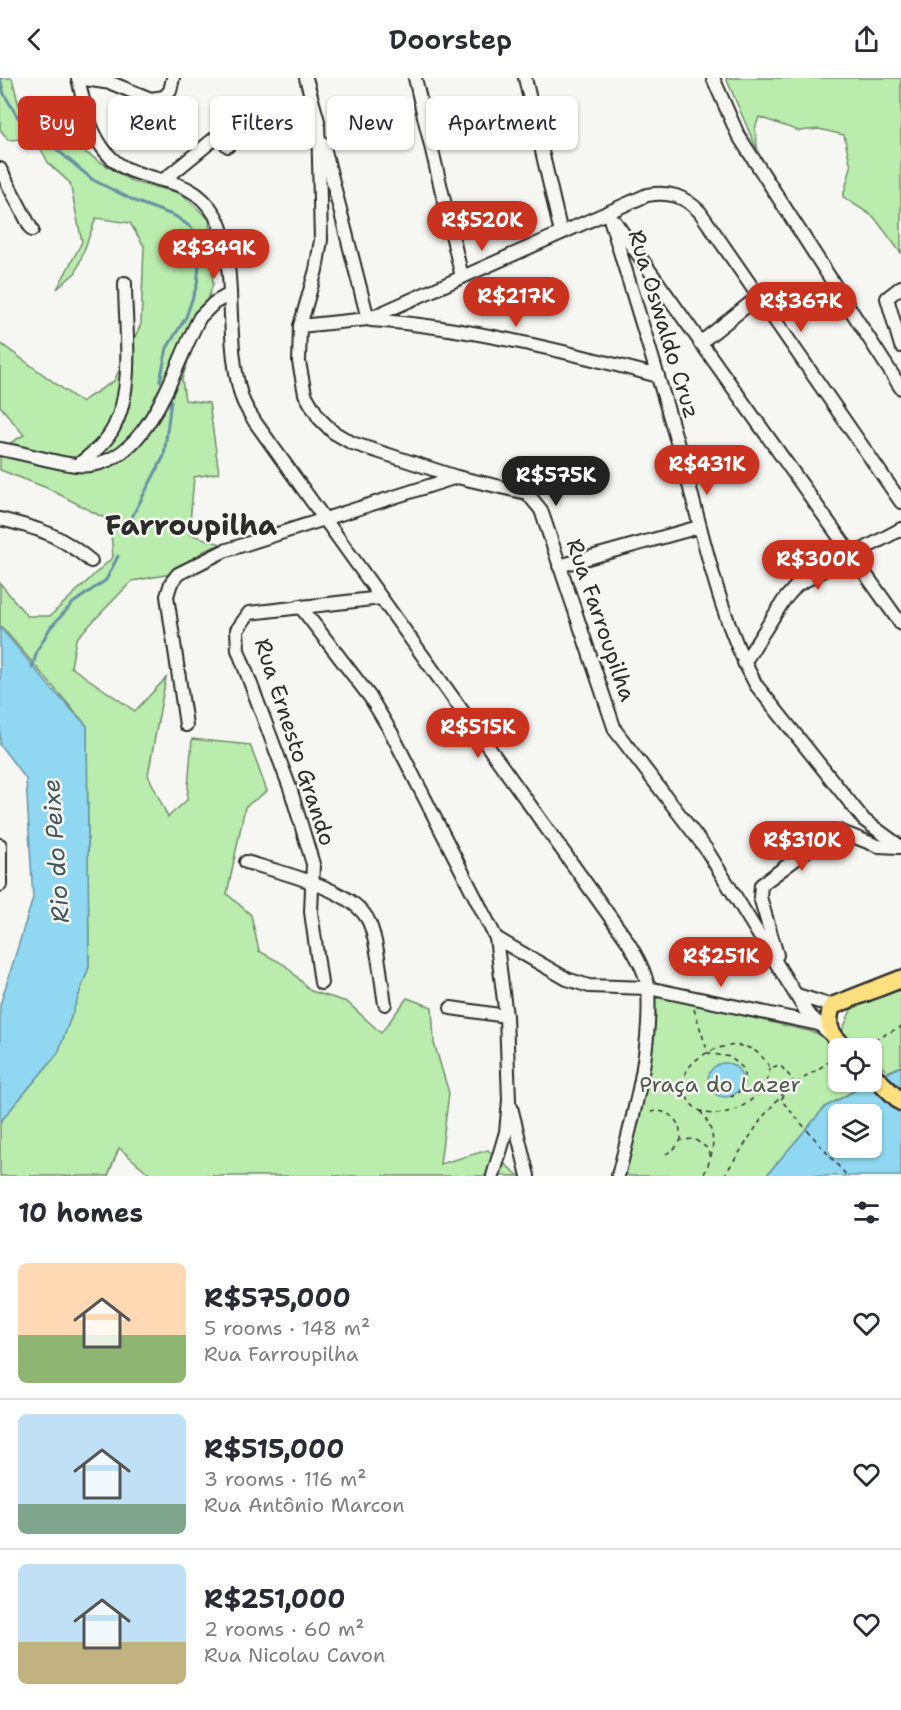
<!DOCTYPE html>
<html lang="en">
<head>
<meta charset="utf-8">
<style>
  body { margin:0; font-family:"Shantell Sans",sans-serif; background:#f7f7f7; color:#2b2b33; height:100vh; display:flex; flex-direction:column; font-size:22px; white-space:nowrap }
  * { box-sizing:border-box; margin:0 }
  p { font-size:20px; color:#7c7c81 }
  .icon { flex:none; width:33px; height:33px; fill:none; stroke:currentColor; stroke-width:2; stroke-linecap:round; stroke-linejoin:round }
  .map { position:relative; height:1098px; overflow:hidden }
  .panel { display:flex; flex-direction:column; background:#fff; flex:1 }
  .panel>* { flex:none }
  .top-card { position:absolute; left:18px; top:18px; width:600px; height:54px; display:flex; gap:12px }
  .tools { position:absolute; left:828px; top:960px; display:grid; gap:12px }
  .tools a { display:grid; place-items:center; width:54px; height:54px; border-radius:9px; background:#fff; box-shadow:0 2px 4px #0004; font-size:30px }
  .price { position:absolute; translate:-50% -51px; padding:0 14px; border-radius:21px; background:#c8321e; color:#fff; font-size:20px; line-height:39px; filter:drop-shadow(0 2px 3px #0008) }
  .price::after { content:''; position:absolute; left:50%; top:36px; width:18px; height:14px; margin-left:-9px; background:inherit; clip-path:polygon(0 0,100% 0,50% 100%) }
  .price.active { background:#222; color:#fff }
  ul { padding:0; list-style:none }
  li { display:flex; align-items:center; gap:18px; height:150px; padding:0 18px }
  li+li { border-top:2px solid #e1e1e2 }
  li span { display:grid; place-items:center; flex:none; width:168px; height:120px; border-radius:9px; color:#555 }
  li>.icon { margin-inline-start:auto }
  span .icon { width:72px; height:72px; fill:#fffc; stroke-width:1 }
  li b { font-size:26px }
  h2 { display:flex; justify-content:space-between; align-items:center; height:72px; padding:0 18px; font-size:26px }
  .chip { padding:0 21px; border-radius:9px; background:#fff; box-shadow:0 2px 4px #0004; font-size:21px; line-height:54px }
  .chip.active { background:#c8321e; color:#fff }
  header { display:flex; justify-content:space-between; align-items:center; height:78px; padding:0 18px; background:#fff; font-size:27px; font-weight:600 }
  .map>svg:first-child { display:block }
</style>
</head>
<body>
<header><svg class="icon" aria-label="back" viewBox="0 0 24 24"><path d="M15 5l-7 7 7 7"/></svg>Doorstep<svg class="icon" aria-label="share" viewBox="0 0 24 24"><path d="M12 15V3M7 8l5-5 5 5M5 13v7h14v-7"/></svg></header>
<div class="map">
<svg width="901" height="1098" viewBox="0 0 901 1098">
  <rect width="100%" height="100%" fill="#f6f6f2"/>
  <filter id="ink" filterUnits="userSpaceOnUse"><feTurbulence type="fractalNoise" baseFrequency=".0167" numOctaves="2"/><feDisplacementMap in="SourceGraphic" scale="12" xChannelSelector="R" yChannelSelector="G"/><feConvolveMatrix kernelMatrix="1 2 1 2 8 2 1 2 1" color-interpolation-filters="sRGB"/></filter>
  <g filter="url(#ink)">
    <g fill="#b9ecad" stroke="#728c6c" stroke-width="1.5">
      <path d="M 0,0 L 12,0 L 19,28 L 86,75 L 133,104 L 180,115 L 209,141 L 213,206 L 182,301 L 185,322 L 209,325 L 219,395 L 194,399 L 189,456 L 221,466 L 204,473 L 171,496 L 132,503 L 76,561 L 71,589 L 135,633 L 166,600 L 148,697 L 168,739 L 187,722 L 192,661 L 250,667 L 267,713 L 245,729 L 227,816 L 251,837 L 259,873 L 285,887 L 311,913 L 347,924 L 381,955 L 407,920 L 432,929 L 434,965 L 449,1015 L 440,1086 L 488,1072 L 519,1098 L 152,1098 L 119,1070 L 108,1098 L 0,1098 L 0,1044 L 58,975 L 89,888 L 87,648 L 0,547 L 0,505 L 27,538 L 50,538 L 113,479 L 110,443 L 47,410 L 0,392 L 0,371 L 24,357 L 0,328 L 0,265 L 81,324 L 114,303 L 141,246 L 144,168 L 130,145 L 96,140 L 76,194 L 57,211 L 82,164 L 70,105 L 49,86 L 35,60 L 8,62 L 0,51 Z"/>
      <path d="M 726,0 L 901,0 L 901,175 L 874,139 L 843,119 L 851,89 L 844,57 L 819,51 L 799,53 L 759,39 L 755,51 L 758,74 Z"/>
      <path d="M 901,910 L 901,988 L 888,994 L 872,980 L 872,970 L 861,970 L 842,953 L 852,930 Z"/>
      <path d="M 662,919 L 817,955 L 838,973 L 838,1004 L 867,1005 L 825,1029 L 766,1098 L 628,1098 L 624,1091 L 648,1000 L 652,921 Z"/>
    </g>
    <g fill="#90d8f2" stroke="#6893a2" stroke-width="1.5" fill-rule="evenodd">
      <path d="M 0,549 L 51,610 L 87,648 L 89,889 L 58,975 L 0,1044 L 0,927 L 33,820 L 26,701 L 0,667 Z"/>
      <circle cx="725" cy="1002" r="17"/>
      <path d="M 901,988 L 901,1098 L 766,1098 L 825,1029 ZM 838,1036 L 872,1036 L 872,1070 L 838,1070 Z"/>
    </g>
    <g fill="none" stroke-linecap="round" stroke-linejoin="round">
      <g stroke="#6893a2" stroke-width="3">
        <path d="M 0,0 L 4,16 L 17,38 L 93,102 L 137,124 L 175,138 L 192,150 L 200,177 L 197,207 L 186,239 L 167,270 L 160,303"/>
        <path d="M 127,455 L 133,437 L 164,378 L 171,322"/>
        <path d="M 32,590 L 37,573 L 50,550 L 73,525 L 106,502 L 118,478"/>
      </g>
      <g stroke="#2b2b2b" stroke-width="16">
        <g id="minor">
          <path d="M 78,0 C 85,32 93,73 125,90 C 159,107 191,98 215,137 C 225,154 227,179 229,198 C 232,237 230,283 242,320 C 245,329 251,337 255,344 L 626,861 C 635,876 646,893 648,911 C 652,974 633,1038 618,1098"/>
          <path d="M 78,0 L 111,5 L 151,21 L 164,19 L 170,13 L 173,0"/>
          <path d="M 306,0 L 318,43 L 321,162 L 316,192 L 300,248 L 299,284 L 305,316 L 319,340 L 333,354 L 352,365 L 457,399 L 527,415 L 541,432 L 615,652 L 706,771 L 807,935 L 830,956"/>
          <path d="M 415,0 L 462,199"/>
          <path d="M 525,0 L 561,155"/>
          <path d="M 713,0 L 738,57 L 901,310"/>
          <path d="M 323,65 L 368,241"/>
          <path d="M 0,91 L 32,152"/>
          <path d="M 165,101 L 214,61 L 222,61 L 228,68"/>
          <path d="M 608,134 C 634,221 662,308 686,396 C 706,468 720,541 756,607 L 864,742 L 901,769"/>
          <path d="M 615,144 L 901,546"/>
          <path d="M 901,209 L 887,220 L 901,268"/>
          <path d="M 371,242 C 467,249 565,273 658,298"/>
          <path d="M 300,248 L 368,241 L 647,117 C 670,113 684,118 700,134 L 901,424"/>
          <path d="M 700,265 L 758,219"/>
          <path d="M 0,371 C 25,375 51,384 76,387 C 148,395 173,288 200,239 L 214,225 L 230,216"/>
          <path d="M 79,386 C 93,375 106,365 114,349 C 135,308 125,249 125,205"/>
          <path d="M 0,441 C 41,451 58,456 91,483"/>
          <path d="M 559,488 L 699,449"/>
          <path d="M 300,528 L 370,619 L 391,654 L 496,860 L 506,938 L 509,1022 L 506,1054 L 493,1098"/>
          <path d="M 744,585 L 784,522 L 797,507 L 901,451"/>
          <path d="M 186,647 L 167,518 L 171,505 L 178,496 L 224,473 L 457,399"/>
          <path d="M 0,767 L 0,807"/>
          <path d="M 246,784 C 279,794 355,811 369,844 C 378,864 381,903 385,926"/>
          <path d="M 496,860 L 567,901 L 589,908 L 648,910 L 818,946"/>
          <path d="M 777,877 L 760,819 L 761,807 L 832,754 L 839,753 L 878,768 L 899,769"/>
          <path d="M 321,905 L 311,834 L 313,786 L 290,710 L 238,572 L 237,552 L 249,535 L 381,520"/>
          <path d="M 797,917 L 832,928"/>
          <path d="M 451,930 L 506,938"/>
          <path d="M 511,1029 L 528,1098"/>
        </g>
      </g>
      <g stroke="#2b2b2b" stroke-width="21">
        <g id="major">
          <path d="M 845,970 C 831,957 825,948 832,928 L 901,901"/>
          <path d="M 872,996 L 901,1024"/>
        </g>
      </g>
      <g stroke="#2b2b2b" stroke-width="1.5" stroke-dasharray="4.5 4.5" stroke-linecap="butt">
        <path d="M 694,931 L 708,975 L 730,979 L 743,990 C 746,1003 744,1013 731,1019"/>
        <path d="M 858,969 L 901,949"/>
        <path d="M 770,990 C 766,1032 691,1059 684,1008 C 680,982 721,964 742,968 C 755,970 764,979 770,990 L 780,987 L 793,1002 L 781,1022 L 847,1098"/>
        <path d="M 789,1010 L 835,980"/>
        <path d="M 700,1033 C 718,1055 715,1074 703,1098"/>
        <path d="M 651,1034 C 669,1030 681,1043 681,1061"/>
        <path d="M 666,1076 L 675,1070 L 681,1062 L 694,1061 L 707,1070 L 711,1082"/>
        <path d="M 724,1098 L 762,1040 L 785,1013"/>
      </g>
      <use href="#minor" stroke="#f6f6f2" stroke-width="12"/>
      <use href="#major" stroke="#fce080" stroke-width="16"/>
    </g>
  </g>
  <g text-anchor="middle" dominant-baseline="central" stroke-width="5" stroke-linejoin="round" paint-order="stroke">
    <g font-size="22" fill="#2b2b2b" stroke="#f6f6f2">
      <text transform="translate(664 246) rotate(73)">Rua Oswaldo Cruz</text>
      <text transform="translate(601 542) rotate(71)">Rua Farroupilha</text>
      <text transform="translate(295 664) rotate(72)">Rua Ernesto Grando</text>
    </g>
    <g font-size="22" fill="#4e5b4c" stroke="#f6f6f2">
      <text x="720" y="1006">Praça do Lazer</text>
    </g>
    <g font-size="24" font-style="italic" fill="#44565d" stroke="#f6f6f2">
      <text transform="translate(56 773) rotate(-94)">Rio do Peixe</text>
    </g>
    <g font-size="28" font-weight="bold" fill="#2b2b2b" stroke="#f6f6f2">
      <text x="191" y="447">Farroupilha</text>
    </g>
  </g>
</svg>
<div class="tools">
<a><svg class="icon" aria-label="locate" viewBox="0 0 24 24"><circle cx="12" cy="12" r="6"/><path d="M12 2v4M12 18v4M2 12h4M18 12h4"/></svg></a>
<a><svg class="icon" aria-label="layers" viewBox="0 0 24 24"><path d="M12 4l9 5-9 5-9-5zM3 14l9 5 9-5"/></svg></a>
</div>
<b class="price" style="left:482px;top:174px">R$520K</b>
<b class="price" style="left:214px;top:202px">R$349K</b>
<b class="price" style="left:516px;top:250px">R$217K</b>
<b class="price" style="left:801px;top:255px">R$367K</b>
<b class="price" style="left:707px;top:418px">R$431K</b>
<b class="price active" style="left:556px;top:429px">R$575K</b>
<b class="price" style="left:818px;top:513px">R$300K</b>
<b class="price" style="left:478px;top:681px">R$515K</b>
<b class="price" style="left:802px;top:794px">R$310K</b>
<b class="price" style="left:721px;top:910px">R$251K</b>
<div class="top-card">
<a class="chip active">Buy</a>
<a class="chip">Rent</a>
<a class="chip">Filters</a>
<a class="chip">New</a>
<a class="chip">Apartment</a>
</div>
</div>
<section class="panel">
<h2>10 homes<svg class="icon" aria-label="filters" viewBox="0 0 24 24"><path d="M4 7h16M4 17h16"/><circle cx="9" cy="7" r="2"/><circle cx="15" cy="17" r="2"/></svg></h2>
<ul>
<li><span style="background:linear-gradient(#ffd9b3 60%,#8fb573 0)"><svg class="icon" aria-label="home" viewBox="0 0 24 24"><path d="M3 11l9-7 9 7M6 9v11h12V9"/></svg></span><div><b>R$575,000</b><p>5 rooms · 148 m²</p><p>Rua Farroupilha</p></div><svg class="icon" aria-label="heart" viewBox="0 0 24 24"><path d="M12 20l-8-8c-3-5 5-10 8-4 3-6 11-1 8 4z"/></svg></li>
<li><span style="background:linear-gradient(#bfe0f5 75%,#7fa58c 0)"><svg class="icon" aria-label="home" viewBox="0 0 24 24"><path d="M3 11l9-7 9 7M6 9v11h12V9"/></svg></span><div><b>R$515,000</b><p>3 rooms · 116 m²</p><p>Rua Antônio Marcon</p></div><svg class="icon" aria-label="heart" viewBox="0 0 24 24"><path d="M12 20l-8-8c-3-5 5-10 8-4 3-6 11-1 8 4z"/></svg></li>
<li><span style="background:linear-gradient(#bfe0f5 65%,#c2b280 0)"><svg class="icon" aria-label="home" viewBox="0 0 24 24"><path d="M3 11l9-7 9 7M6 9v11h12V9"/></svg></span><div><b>R$251,000</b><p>2 rooms · 60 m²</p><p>Rua Nicolau Cavon</p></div><svg class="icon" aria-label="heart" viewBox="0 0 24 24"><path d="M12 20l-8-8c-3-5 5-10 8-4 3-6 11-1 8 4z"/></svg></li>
</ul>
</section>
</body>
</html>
